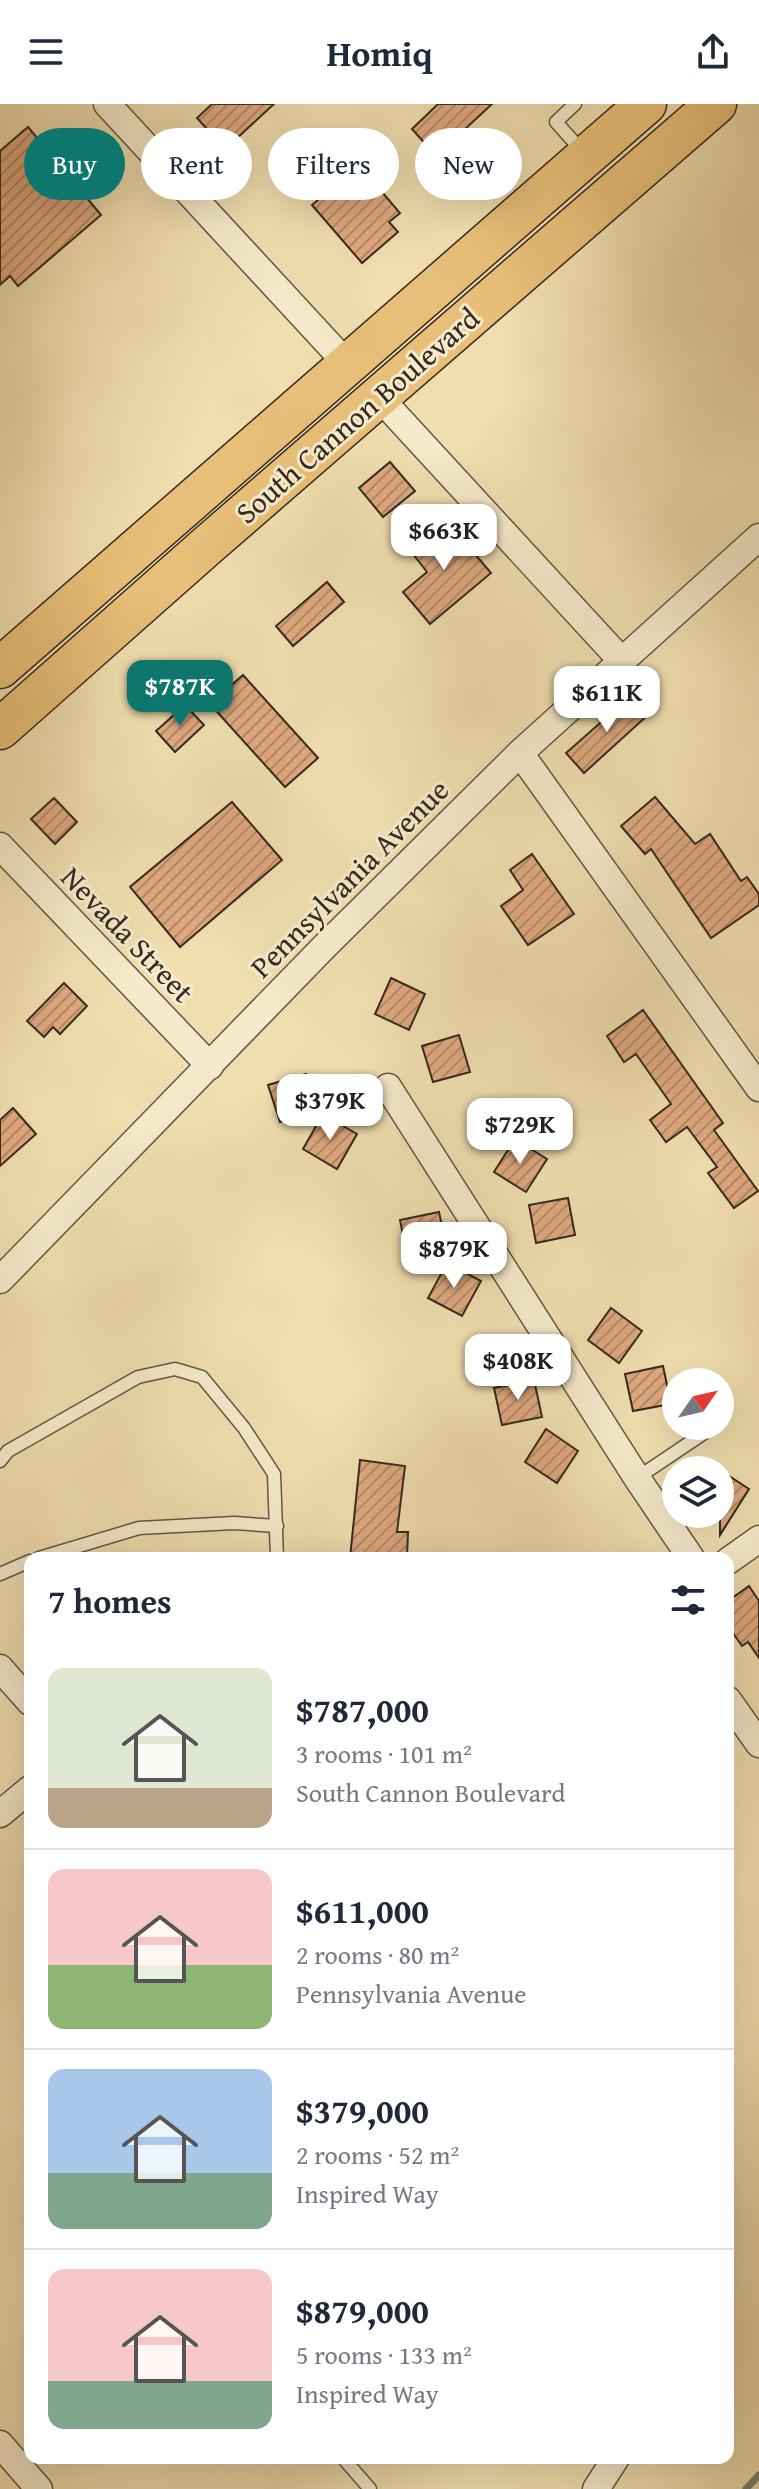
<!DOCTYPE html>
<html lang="en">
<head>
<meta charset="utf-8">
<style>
  body { margin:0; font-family:"Gentium Book Plus",serif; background:#f6f6f7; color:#1f2937; height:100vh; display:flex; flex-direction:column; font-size:30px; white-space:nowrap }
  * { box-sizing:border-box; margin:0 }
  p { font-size:26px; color:#747a83 }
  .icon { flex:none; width:44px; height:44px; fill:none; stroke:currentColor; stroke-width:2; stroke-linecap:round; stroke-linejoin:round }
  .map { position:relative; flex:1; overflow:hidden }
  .details { position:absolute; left:24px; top:1448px; width:710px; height:912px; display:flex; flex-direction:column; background:#fff; border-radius:16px; box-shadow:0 8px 32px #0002 }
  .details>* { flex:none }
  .hud { position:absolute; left:24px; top:24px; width:712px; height:72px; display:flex; gap:16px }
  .needle { width:52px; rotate:56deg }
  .fabs { position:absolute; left:662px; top:1264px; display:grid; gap:16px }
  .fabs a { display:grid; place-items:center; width:72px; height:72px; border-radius:50%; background:#fff; box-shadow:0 8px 32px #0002; font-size:40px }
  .price { position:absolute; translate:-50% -68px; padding:0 18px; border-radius:16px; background:#fff; color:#222; font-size:26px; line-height:52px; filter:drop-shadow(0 2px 4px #0008) }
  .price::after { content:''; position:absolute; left:50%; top:48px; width:24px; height:18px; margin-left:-12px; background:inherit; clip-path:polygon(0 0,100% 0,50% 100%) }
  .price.active { background:#0f766e; color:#fff }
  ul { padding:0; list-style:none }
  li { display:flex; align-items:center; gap:24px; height:200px; padding:0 24px }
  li+li { border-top:2px solid #e0e1e3 }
  li span { display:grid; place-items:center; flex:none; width:224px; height:160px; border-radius:16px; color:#555 }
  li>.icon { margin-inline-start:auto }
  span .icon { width:96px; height:96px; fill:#fffc; stroke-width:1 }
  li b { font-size:34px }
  h2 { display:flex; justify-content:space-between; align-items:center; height:96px; padding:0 24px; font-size:34px }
  .chip { padding:0 28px; border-radius:36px; background:#fff; box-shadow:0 8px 32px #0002; font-size:28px; line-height:72px }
  .chip.active { background:#0f766e; color:#fff }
  header { display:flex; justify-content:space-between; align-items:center; height:104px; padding:0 24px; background:#fff; font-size:36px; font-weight:600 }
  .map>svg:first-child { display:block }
</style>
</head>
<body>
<header><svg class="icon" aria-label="menu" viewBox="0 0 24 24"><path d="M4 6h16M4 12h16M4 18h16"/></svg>Homiq<svg class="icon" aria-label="share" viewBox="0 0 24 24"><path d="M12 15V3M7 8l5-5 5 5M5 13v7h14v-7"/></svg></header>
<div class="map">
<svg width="759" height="2385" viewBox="0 0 759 2385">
  <defs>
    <pattern id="building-hatch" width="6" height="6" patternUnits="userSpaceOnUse" patternTransform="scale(2)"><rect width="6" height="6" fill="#e0a97f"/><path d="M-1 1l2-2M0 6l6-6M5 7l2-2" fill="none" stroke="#b68a68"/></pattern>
  </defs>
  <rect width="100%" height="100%" fill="#f0deaf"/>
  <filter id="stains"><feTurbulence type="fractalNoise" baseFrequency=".0025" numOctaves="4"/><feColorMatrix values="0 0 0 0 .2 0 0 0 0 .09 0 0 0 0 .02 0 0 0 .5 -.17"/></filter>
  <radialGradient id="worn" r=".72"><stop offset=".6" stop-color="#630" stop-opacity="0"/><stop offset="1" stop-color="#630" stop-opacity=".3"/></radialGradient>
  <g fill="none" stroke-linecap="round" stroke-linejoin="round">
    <path stroke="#728175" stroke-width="7" d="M 746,2385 L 759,2371"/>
  </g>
  <g fill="url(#building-hatch)" stroke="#362920" stroke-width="2">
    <path d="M 212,0 L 274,0 L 225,45 L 197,14 Z"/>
    <path d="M 438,0 L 492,0 L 436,52 L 412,25 Z"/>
    <path d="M 28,23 L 101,111 L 18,182 L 10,172 L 0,181 L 0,47 Z"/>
    <path d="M 359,61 L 400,109 L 389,118 L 398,128 L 362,159 L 312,101 Z"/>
    <path d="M 390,358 L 415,387 L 383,413 L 359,384 Z"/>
    <path d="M 445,415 L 491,469 L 430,520 L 403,488 L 427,468 L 409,445 Z"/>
    <path d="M 327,478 L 344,498 L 293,542 L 276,522 Z"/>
    <path d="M 243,571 L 318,654 L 285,683 L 210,600 Z"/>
    <path d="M 632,591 L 649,610 L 584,669 L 566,649 Z"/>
    <path d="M 185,601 L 204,621 L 175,648 L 156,627 Z"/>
    <path d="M 655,693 L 695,740 L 710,730 L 741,777 L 747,773 L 759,790 L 759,801 L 711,834 L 651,745 L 645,750 L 621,722 Z"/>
    <path d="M 54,694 L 77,718 L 55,740 L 31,715 Z"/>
    <path d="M 232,698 L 282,756 L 180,843 L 130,783 Z"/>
    <path d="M 532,750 L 574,810 L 528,841 L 501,802 L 523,786 L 510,766 Z"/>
    <path d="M 391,874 L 425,890 L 409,926 L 375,910 Z"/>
    <path d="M 64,879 L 87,902 L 60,930 L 53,923 L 44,933 L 27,917 Z"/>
    <path d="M 643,906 L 723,1019 L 714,1026 L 758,1087 L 734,1104 L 708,1069 L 717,1063 L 687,1023 L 666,1038 L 650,1016 L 671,1000 L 636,950 L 624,958 L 607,932 Z"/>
    <path d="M 459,931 L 470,968 L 433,978 L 422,942 Z"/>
    <path d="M 306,970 L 318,1007 L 280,1018 L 268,981 Z"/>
    <path d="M 13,1004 L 36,1030 L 0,1062 L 0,1016 Z"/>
    <path d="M 323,1010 L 357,1030 L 337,1065 L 303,1045 Z"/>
    <path d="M 515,1035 L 547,1055 L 526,1088 L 494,1068 Z"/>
    <path d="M 568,1094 L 575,1131 L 536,1139 L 529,1101 Z"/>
    <path d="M 439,1108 L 447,1145 L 407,1153 L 400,1116 Z"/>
    <path d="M 447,1159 L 481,1177 L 462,1212 L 428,1194 Z"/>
    <path d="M 611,1204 L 642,1227 L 619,1259 L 588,1236 Z"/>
    <path d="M 663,1262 L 671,1300 L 633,1307 L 625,1270 Z"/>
    <path d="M 534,1276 L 542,1313 L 502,1321 L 494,1284 Z"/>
    <path d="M 546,1325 L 578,1347 L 557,1379 L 525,1358 Z"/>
    <path d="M 360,1356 L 405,1362 L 397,1428 L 408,1428 L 407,1454 L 350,1454 Z"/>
    <path d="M 720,1366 L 749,1385 L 720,1431 Z"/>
    <path d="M 749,1482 L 759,1497 L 759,1554 L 748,1538 L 742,1542 L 728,1522 L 728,1497 Z"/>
  </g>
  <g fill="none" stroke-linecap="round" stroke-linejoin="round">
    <g stroke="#645644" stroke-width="15">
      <g id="service">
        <path d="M 575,0 L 556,18 L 582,47"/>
        <path d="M 0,1357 L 8,1347 L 138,1273 L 175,1265 L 202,1273 L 244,1324 L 274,1370 L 277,1454"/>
        <path d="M 637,1374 L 704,1329"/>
        <path d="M 39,1454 L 139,1424 L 234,1419 L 277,1422"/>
        <path d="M 0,1470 L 30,1457"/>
        <path d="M 343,2354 L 370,2385"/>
      </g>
    </g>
    <g stroke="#645644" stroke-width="29">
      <g id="minor">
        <path d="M 107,0 L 348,261"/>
        <path d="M 379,293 L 621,556"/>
        <path d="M 520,649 L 759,984"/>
        <path d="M 0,742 L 210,962"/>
        <path d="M 388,983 L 637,1374 L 691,1454"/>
        <path d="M 0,1176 L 324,843 L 520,649 L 759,433"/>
        <path d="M 728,1457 L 759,1435"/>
        <path d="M 0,1564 L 30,1598"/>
        <path d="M 728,1596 L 759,1640"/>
        <path d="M 0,1710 L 30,1685"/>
        <path d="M 0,2340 L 39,2385"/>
        <path d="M 596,2385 L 616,2354"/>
      </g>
    </g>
    <g stroke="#362920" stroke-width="43">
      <g id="primary">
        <path d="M 0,564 L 646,0"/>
        <path d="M 0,625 L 209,440 L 716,0"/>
      </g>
    </g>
    <use href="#service" stroke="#f5eacb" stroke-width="12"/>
    <use href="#minor" stroke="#f5eacb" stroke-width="26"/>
    <use href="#primary" stroke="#e8bf78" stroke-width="40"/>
  </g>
  <g text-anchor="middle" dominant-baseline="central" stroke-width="6" stroke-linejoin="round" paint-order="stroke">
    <g font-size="30" fill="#362920" stroke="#f5eacb">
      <text transform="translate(357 311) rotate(-41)">South Cannon Boulevard</text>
      <text transform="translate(349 774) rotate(-45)">Pennsylvania Avenue</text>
      <text transform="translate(128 830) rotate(46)">Nevada Street</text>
    </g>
  </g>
  <rect width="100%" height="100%" filter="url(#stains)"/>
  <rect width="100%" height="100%" fill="url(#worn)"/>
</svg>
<div class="fabs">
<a><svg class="needle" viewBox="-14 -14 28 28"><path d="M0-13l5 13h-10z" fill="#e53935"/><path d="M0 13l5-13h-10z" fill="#747a83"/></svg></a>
<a><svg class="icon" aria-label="layers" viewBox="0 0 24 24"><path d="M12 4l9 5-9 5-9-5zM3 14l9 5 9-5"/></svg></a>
</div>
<b class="price" style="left:444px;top:468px">$663K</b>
<b class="price active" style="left:180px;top:624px">$787K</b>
<b class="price" style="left:607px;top:630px">$611K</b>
<b class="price" style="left:330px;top:1038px">$379K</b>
<b class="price" style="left:520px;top:1062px">$729K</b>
<b class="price" style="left:454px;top:1186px">$879K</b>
<b class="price" style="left:518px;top:1298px">$408K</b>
<div class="hud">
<a class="chip active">Buy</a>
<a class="chip">Rent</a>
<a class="chip">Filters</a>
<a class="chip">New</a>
</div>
<section class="details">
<h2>7 homes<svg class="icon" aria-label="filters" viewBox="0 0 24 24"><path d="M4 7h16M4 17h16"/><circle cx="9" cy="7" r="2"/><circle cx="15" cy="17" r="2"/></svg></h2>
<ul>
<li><span style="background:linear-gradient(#dfe7d0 75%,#b9a48a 0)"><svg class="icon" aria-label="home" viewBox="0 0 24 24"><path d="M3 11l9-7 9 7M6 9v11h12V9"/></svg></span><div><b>$787,000</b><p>3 rooms · 101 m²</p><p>South Cannon Boulevard</p></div></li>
<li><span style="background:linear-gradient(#f6c9c9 60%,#8fb573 0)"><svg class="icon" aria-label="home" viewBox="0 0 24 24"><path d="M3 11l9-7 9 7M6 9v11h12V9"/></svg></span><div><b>$611,000</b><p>2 rooms · 80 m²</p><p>Pennsylvania Avenue</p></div></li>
<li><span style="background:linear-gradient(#a9c7e8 65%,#7fa58c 0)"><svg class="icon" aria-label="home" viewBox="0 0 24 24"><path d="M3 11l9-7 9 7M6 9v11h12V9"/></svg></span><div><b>$379,000</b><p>2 rooms · 52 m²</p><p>Inspired Way</p></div></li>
<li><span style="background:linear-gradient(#f6c9c9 70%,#7fa58c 0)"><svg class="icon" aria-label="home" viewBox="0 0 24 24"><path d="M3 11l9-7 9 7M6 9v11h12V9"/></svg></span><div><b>$879,000</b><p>5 rooms · 133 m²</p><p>Inspired Way</p></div></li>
</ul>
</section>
</div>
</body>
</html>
